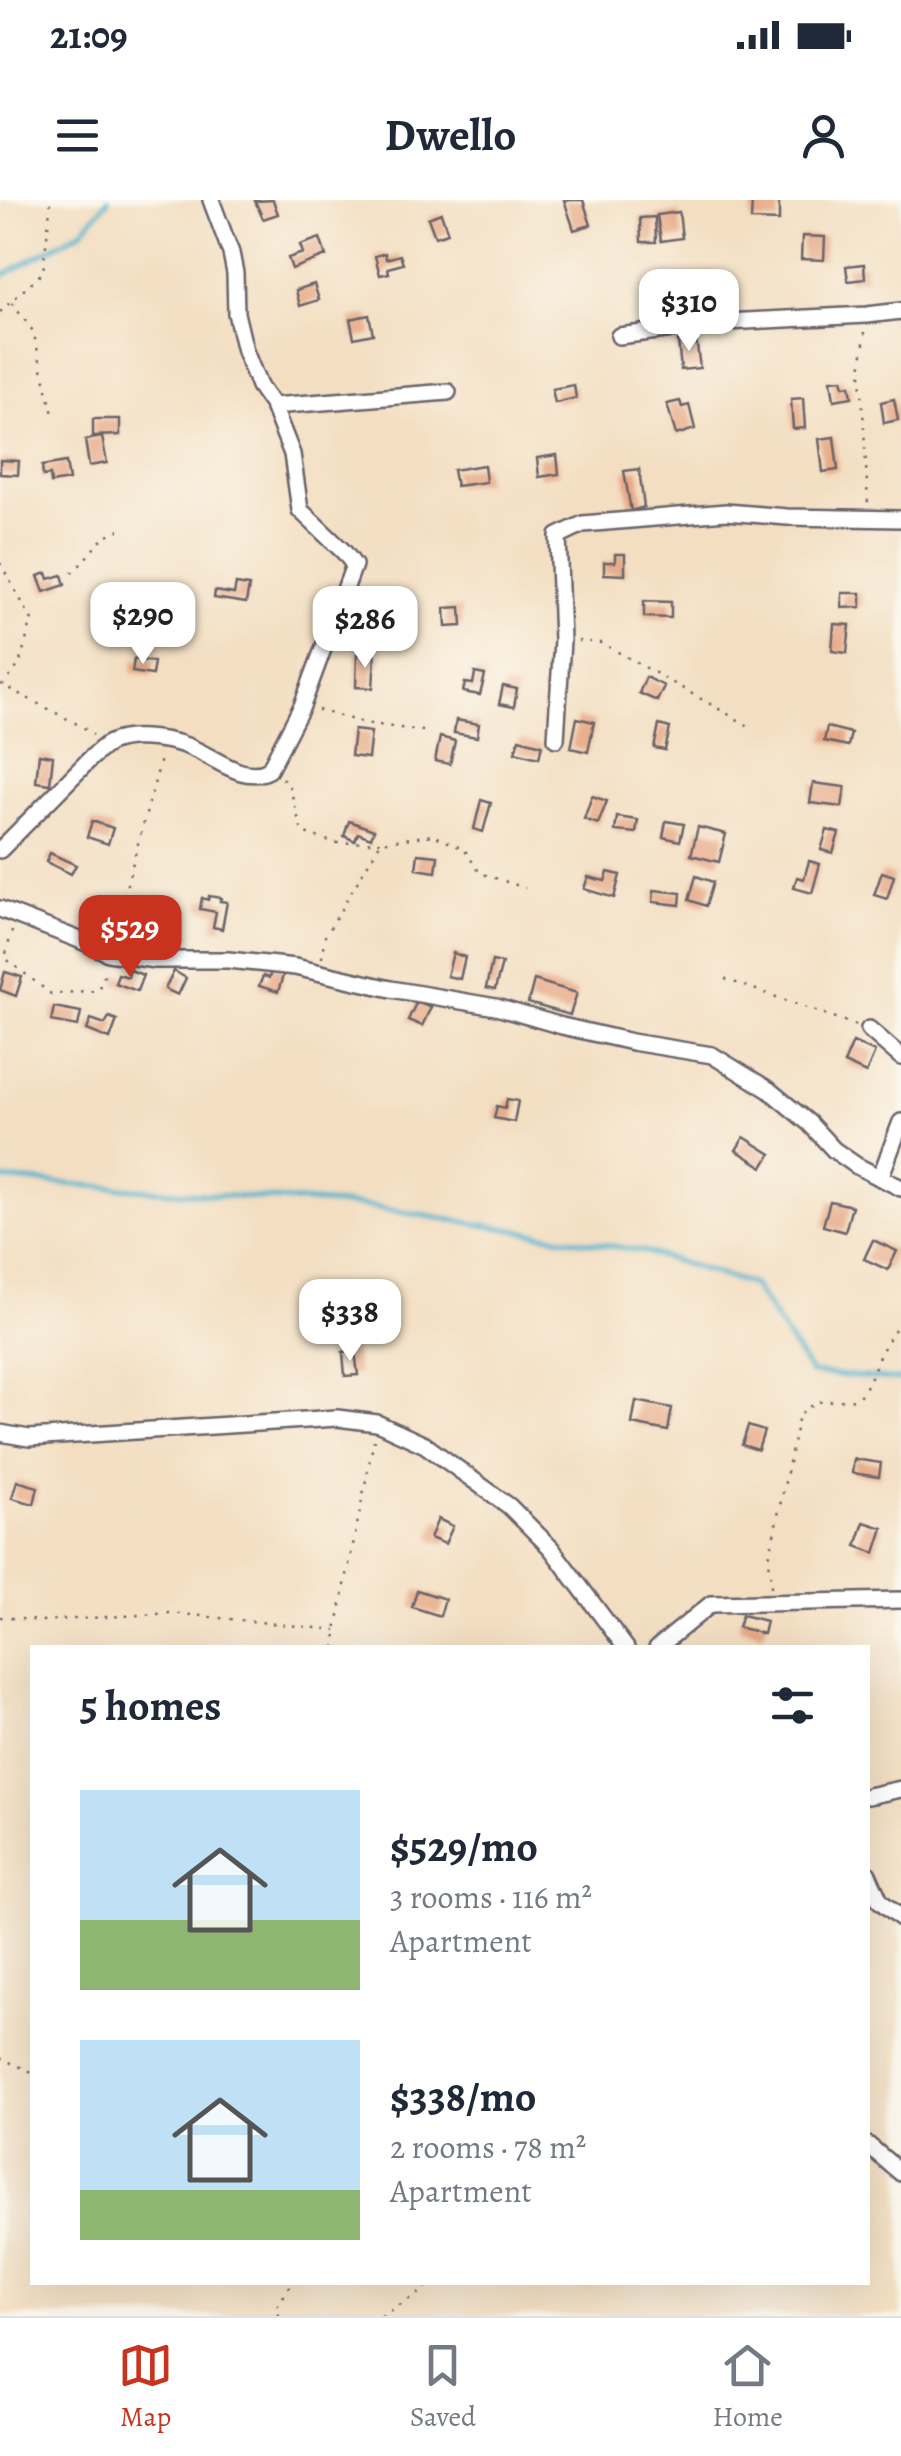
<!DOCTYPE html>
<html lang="en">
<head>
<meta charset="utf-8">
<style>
  body { margin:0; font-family:Alegreya,serif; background:#f6f6f7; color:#1f2937; height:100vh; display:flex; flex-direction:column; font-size:38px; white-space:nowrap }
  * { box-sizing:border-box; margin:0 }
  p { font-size:32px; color:#747a83 }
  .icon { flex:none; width:55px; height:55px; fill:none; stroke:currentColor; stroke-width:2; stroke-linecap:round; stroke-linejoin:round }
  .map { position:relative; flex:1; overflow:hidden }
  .drawer { position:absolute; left:30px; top:1445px; width:840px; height:640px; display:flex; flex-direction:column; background:#fff; border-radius:0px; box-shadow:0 10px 40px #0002 }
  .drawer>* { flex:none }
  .price { position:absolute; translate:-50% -85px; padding:0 22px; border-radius:20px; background:#fff; color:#222; font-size:32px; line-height:65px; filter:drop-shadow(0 2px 5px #0008) }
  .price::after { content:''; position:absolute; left:50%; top:60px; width:30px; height:22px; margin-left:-15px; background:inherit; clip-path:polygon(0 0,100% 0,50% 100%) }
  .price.selected { background:#c8321e; color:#fff }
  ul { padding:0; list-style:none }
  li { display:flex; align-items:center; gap:30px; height:250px; padding:0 50px }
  li span { display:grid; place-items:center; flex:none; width:280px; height:200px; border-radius:0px; color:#555 }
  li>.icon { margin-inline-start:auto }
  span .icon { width:120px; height:120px; fill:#fffc; stroke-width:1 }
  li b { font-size:42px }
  h2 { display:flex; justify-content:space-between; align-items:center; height:120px; padding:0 50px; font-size:42px }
  .status { display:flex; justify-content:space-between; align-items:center; height:70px; padding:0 50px; background:#fff; direction:ltr }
  .status svg { height:28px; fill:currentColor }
  header { display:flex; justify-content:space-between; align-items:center; height:130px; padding:0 50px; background:#fff; font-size:45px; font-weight:600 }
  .tabs { display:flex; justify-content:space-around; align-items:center; height:140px; border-top:2px solid #e0e1e3; background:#fff; font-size:28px; color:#747a83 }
  .tabs a { display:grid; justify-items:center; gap:5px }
  .tabs .selected { color:#c8321e }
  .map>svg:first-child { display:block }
</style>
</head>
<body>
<div class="status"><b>21:09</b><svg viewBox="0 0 49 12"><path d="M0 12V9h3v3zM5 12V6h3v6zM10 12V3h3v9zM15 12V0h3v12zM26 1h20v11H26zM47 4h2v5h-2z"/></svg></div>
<header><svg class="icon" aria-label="menu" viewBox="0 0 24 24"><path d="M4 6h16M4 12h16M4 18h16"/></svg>Dwello<svg class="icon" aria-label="person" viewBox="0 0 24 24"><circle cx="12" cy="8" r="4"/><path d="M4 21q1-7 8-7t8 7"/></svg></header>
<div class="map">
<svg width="901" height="2116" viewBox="0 0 901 2116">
  <rect width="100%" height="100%" fill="#fbf7ec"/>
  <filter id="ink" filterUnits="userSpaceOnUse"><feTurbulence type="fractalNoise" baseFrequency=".01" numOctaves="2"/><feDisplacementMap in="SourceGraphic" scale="20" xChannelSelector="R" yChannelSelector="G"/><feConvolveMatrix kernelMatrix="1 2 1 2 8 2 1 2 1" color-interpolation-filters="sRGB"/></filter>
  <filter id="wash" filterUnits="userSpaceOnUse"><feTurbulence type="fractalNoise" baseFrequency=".0048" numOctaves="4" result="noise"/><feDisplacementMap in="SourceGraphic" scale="40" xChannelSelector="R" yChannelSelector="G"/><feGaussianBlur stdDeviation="2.25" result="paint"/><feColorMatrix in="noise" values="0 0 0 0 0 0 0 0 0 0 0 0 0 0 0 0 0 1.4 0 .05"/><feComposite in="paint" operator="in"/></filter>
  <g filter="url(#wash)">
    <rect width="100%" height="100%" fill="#f3dec1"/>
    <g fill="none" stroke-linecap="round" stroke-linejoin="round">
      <g stroke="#4fb2ce" stroke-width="5">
        <path d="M 0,77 L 82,31 L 108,0"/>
        <path d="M 0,979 L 365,1006 L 643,1051 L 753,1085 L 811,1173 L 901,1180"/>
      </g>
    </g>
    <g id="blocks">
      <g fill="#e7a885">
        <path d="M 273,0 L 278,14 L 263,19 L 255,1 Z"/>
        <path d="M 564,0 L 583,0 L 591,25 L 574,30 Z"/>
        <path d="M 752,0 L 779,0 L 779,21 L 751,20 Z"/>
        <path d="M 679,12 L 682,38 L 661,41 L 657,15 Z"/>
        <path d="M 441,13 L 448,33 L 435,37 L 428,18 Z"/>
        <path d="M 655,17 L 656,42 L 641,42 L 640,18 Z"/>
        <path d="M 802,36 L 825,37 L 824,60 L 801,59 Z"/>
        <path d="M 320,38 L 326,56 L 292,69 L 288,58 L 303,53 L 300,45 Z"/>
        <path d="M 385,53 L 386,59 L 400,55 L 403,64 L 388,68 L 389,73 L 380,75 L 375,56 Z"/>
        <path d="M 864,64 L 865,79 L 848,81 L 846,66 Z"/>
        <path d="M 314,84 L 319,100 L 300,106 L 296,90 Z"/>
        <path d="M 369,115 L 373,134 L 354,138 L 350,119 Z"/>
        <path d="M 696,138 L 700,168 L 681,170 L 678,141 Z"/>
        <path d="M 842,179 L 844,186 L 850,185 L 852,197 L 834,200 L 831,180 Z"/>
        <path d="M 574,185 L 576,198 L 555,203 L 552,189 Z"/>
        <path d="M 803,198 L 805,228 L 793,229 L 791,199 Z"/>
        <path d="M 894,199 L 898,220 L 884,223 L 881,202 Z"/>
        <path d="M 680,201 L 682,207 L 689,205 L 695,229 L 676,235 L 667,204 Z"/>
        <path d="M 93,219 L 120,219 L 120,235 L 93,236 Z"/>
        <path d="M 102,237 L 107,263 L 89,266 L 85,240 Z"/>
        <path d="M 834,237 L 838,270 L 823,272 L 819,239 Z"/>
        <path d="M 557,255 L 559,274 L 539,277 L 537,258 Z"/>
        <path d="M 0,260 L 19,261 L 18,275 L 0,274 Z"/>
        <path d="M 66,262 L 69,280 L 51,283 L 50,275 L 43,276 L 42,266 Z"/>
        <path d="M 484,265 L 486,282 L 456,286 L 453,270 Z"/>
        <path d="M 639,269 L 644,307 L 631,311 L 624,271 Z"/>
        <path d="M 615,354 L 625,354 L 625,375 L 604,374 L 604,362 L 615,362 Z"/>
        <path d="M 47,373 L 49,379 L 62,375 L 65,385 L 44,392 L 38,376 Z"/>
        <path d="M 236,384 L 249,386 L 246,403 L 214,398 L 215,391 L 234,394 Z"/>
        <path d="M 842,393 L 861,393 L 861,407 L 842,408 Z"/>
        <path d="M 644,401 L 671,402 L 671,418 L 644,417 Z"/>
        <path d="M 461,407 L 462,426 L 446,427 L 445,408 Z"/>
        <path d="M 834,424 L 850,425 L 847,453 L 832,451 Z"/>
        <path d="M 357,454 L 375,455 L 373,488 L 356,487 Z"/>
        <path d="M 134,459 L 154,462 L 152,475 L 132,472 Z"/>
        <path d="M 475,473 L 485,475 L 480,495 L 463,492 L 465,483 L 473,484 Z"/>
        <path d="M 646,477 L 664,486 L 657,501 L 639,493 Z"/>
        <path d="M 503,486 L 517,489 L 514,507 L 499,504 Z"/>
        <path d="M 577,518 L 594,522 L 588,552 L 571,548 Z"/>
        <path d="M 456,520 L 479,524 L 477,537 L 454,533 Z"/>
        <path d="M 659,525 L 670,528 L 665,550 L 654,548 Z"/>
        <path d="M 827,527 L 851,533 L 848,546 L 824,541 Z"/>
        <path d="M 354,530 L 371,532 L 368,558 L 351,556 Z"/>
        <path d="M 440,537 L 455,541 L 450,564 L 435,561 Z"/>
        <path d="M 519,539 L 542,545 L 539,558 L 515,552 Z"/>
        <path d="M 39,554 L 53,556 L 50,584 L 36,582 Z"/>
        <path d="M 813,583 L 845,587 L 842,607 L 810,603 Z"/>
        <path d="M 592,596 L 607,601 L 598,624 L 584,619 Z"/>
        <path d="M 481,600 L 491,603 L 483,632 L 474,629 Z"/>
        <path d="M 617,617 L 638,620 L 636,633 L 615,631 Z"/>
        <path d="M 92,621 L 113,628 L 108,644 L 87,637 Z"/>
        <path d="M 349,621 L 374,630 L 371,638 L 358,633 L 355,641 L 344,636 Z"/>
        <path d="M 666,621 L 684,624 L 680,641 L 663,637 Z"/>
        <path d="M 698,627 L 726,634 L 719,662 L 691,655 Z"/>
        <path d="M 827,630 L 839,633 L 833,653 L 821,650 Z"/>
        <path d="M 50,653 L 76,665 L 71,674 L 46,662 Z"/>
        <path d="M 418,654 L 438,656 L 436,672 L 416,669 Z"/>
        <path d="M 809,661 L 820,664 L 812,693 L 794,688 L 797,677 L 804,679 Z"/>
        <path d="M 608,672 L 620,675 L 614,698 L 584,689 L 588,677 L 605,681 Z"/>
        <path d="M 882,672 L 894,676 L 887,699 L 874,695 Z"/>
        <path d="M 696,676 L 713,682 L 706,706 L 689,700 Z"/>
        <path d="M 654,690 L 681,693 L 680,705 L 653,702 Z"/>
        <path d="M 209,696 L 221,698 L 220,701 L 227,702 L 222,729 L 213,727 L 216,712 L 200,709 L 202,698 L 208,700 Z"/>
        <path d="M 158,699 L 169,702 L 167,709 L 177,712 L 173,727 L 152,721 Z"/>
        <path d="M 453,753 L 465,757 L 460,779 L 447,776 Z"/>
        <path d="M 492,761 L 502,763 L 495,790 L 486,788 Z"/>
        <path d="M 273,765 L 285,769 L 278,792 L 259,786 L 263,776 L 269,778 Z"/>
        <path d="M 130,770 L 143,775 L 137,791 L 115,783 L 118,774 L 128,777 Z"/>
        <path d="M 174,771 L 186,778 L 178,795 L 165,789 Z"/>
        <path d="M 5,772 L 22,777 L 16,796 L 0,790 Z"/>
        <path d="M 534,780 L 577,793 L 570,815 L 528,803 Z"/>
        <path d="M 417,801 L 431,807 L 422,826 L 408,820 Z"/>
        <path d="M 54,807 L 81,812 L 78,826 L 51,821 Z"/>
        <path d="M 109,817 L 117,820 L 110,839 L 87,830 L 91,819 L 105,824 Z"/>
        <path d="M 853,842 L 875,852 L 866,873 L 844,863 Z"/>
        <path d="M 507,899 L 518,901 L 514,922 L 494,918 L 497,906 L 505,908 Z"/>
        <path d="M 744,937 L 771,954 L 763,967 L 736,950 Z"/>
        <path d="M 830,1001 L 852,1006 L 845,1032 L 823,1026 Z"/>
        <path d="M 873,1040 L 897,1051 L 888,1070 L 864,1059 Z"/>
        <path d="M 344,1115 L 360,1116 L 358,1140 L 343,1139 Z"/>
        <path d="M 355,1151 L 358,1175 L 345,1176 L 343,1152 Z"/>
        <path d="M 636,1201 L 672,1208 L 668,1231 L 632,1224 Z"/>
        <path d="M 748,1226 L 764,1231 L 758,1250 L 742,1245 Z"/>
        <path d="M 854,1259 L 881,1263 L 879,1277 L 852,1273 Z"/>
        <path d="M 17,1281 L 38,1287 L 34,1304 L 12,1298 Z"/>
        <path d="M 438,1319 L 453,1326 L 445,1344 L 430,1338 Z"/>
        <path d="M 864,1322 L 883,1328 L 875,1353 L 856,1346 Z"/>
        <path d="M 417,1390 L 445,1399 L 440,1416 L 412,1407 Z"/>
        <path d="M 742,1415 L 766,1421 L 763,1434 L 738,1427 Z"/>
      </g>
    </g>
  </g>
  <g filter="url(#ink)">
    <use href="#blocks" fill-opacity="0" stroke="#6b646a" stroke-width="2.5"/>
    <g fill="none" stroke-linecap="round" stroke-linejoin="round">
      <g stroke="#6b646a" stroke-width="20">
        <g id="minor">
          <path d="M 619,136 L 727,122 L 867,115 L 901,111"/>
          <path d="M 273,206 L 448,192"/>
          <path d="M 556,539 L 562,440 L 558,336 L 583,324 L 726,312 L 787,317 L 901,319"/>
          <path d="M 0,650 L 91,558 C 97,553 103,546 110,543 C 132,533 175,539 196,550 C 218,560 245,583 269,570 L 302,506 L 354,365 L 344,352 L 300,310 L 292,254 L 273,206 L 259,186 L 245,151 L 236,113 L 235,73 L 231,53 L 211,0"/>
          <path d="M 0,709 L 77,739 L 108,753 L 155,760 L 228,760 L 295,767 L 391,789 L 496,807 L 562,826 L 632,842 L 712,855 L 769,890 L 809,923 L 834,950 L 857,966 L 901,988"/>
          <path d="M 869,829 L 901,857"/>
          <path d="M 880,978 L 901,922"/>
          <path d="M 0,1233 L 29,1238 L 337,1218 L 377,1223 L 425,1245 L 509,1306 L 551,1348 L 626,1448"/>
          <path d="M 657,1448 L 711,1404 L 901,1400"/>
          <path d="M 868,1596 L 901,1589"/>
          <path d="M 868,1674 L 880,1701 L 901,1718"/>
          <path d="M 868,1945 L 901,1973"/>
        </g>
      </g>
      <g stroke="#6b646a" stroke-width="2.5" stroke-dasharray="2.5 8" stroke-linecap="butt">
        <path d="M 12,103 L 33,131 L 53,214"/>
        <path d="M 0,112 L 43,72 L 51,0"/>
        <path d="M 865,132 L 861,173 L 868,303"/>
        <path d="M 0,363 L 32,420 L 19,465 L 3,485"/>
        <path d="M 72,373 C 88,359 98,336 119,330"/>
        <path d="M 578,441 L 602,443 L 749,526"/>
        <path d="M 0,484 L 83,527 L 93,535"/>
        <path d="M 318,510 L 364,523 L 430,532"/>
        <path d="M 282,578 L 290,588 L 302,632 L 335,643 L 380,642"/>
        <path d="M 12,731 L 5,758 L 51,794 L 98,790 L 107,768"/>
        <path d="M 113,736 L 162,555"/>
        <path d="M 322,758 L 324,738 L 381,642 L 433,635 L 464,649 L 480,673 L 525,688"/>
        <path d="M 725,779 L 856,825"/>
        <path d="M 771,1387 L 769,1358 L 799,1215 L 817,1202 L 857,1199 L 868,1184 L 880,1154 L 901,1119"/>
        <path d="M 0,1417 L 41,1421 L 172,1413 L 336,1430"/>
        <path d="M 335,1448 L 336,1430 L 374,1240"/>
        <path d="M 0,1858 L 32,1872"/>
        <path d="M 279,2116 L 277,2106 L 293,2082"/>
        <path d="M 381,2116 L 421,2092 L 431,2082"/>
      </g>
      <use href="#minor" stroke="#fff" stroke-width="15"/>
    </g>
  </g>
</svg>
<b class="price" style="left:689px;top:154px">$310</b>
<b class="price" style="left:143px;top:467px">$290</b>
<b class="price" style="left:365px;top:471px">$286</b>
<b class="price selected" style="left:130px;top:780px">$529</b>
<b class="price" style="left:350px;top:1164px">$338</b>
<section class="drawer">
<h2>5 homes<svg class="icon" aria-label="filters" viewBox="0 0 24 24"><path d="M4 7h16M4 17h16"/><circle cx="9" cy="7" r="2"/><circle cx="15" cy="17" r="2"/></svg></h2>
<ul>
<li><span style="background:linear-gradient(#bfe0f5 65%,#8fb573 0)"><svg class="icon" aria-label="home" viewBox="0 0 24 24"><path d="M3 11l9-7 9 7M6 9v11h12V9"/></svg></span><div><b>$529/mo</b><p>3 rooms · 116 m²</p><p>Apartment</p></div></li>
<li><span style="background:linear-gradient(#bfe0f5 75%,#8fb573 0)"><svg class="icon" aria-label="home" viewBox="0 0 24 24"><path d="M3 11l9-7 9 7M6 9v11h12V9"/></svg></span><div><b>$338/mo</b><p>2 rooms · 78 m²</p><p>Apartment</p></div></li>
</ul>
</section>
</div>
<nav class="tabs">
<a class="selected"><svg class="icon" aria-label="map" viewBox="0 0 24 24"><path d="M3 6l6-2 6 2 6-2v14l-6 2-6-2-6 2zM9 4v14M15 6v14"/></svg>Map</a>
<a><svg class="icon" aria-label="saved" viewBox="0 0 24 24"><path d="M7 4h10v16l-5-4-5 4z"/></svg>Saved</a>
<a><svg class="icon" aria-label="home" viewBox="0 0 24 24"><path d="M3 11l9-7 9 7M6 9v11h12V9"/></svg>Home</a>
</nav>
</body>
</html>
